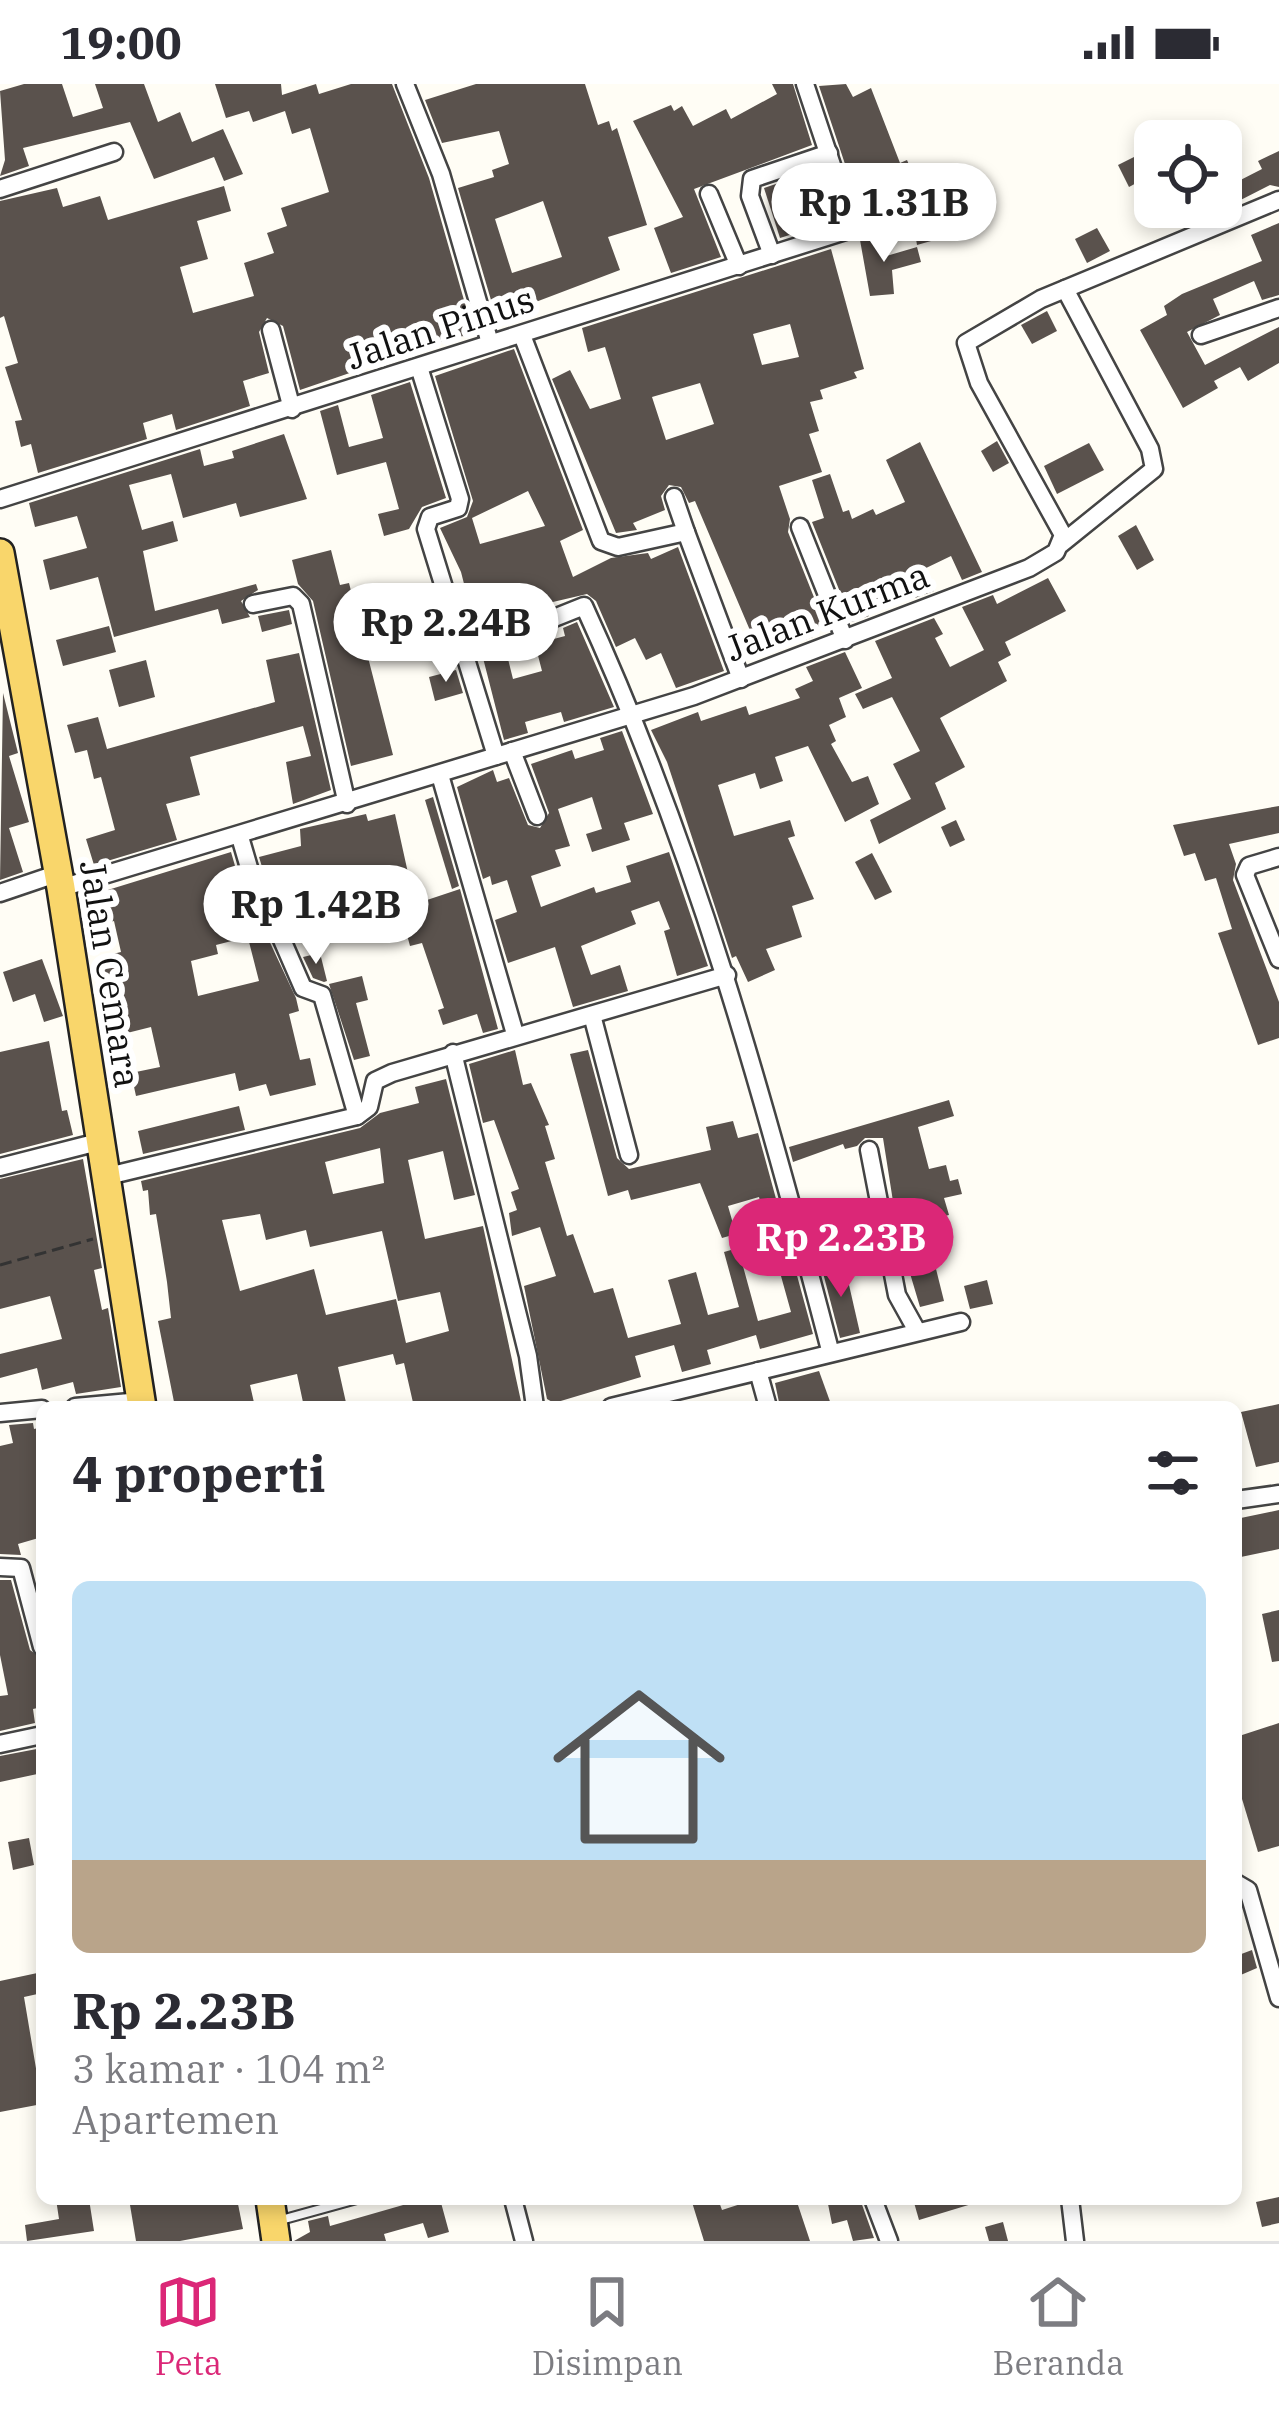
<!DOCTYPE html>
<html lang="id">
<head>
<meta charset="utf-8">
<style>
  body { margin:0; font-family:"IBM Plex Serif",serif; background:#f7f7f7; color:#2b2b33; height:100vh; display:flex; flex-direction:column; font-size:45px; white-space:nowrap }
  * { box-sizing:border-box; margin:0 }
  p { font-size:39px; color:#7c7c81 }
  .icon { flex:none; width:66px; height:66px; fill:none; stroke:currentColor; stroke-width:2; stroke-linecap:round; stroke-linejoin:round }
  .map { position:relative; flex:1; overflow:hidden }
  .sheet { position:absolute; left:36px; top:1317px; width:1206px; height:804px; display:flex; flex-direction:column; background:#fff; border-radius:18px; box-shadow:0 6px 18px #0003 }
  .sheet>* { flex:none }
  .buttons { position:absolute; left:1134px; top:36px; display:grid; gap:24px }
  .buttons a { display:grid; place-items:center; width:108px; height:108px; border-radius:18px; background:#fff; box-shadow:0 6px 18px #0003; font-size:60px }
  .price { position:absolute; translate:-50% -102px; padding:0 27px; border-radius:42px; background:#fff; color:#222; font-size:39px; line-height:78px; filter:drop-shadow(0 3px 6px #0008) }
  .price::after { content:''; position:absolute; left:50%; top:72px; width:36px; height:27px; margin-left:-18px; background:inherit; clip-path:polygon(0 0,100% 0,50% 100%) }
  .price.on { background:#db2777; color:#fff }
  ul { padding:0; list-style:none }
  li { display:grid; align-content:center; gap:24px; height:636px; padding:0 36px }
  li span { display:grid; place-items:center; height:372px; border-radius:18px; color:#555 }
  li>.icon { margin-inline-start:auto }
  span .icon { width:216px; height:216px; fill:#fffc; stroke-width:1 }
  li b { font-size:51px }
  h2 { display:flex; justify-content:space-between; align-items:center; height:144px; padding:0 36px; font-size:51px }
  .status { display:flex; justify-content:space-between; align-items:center; height:84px; padding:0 60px; background:#fff; direction:ltr }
  .status svg { height:33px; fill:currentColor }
  .dock { display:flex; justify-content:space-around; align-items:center; height:168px; border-top:3px solid #e1e1e2; background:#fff; font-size:33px; color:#7c7c81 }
  .dock a { display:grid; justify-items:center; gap:6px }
  .dock .on { color:#db2777 }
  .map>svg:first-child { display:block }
</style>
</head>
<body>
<div class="status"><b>19:00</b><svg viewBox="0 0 49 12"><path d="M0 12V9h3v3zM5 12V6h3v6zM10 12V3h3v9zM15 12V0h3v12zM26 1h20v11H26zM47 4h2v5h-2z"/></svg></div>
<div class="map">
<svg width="1279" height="2157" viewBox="0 0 1279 2157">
  <rect width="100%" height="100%" fill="#fffdf5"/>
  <g fill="#5a524d" fill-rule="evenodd">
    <path d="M 24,0 L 62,0 L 73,33 L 103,24 L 95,0 L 144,0 L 158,38 L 180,28 L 192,58 L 223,45 L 243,90 L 224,97 L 214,73 L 154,95 L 130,38 L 23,64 L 29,82 L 0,92 L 5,76 L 0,7 Z"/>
    <path d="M 215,0 L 281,0 L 282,11 L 316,0 L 319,10 L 351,0 L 392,0 L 429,94 L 474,251 L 455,253 L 300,306 L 283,242 L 267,234 L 259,248 L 269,289 L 243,297 L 250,322 L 176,346 L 172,330 L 143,339 L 147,355 L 38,389 L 31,360 L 21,363 L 15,337 L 22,336 L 5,283 L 18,279 L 4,232 L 0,234 L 0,117 L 57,104 L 63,123 L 100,112 L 108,136 L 224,102 L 231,127 L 197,137 L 208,175 L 180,183 L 193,229 L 254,212 L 244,179 L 274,169 L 267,149 L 287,142 L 281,124 L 329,108 L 310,44 L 292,50 L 285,27 L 253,38 L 249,27 L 226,34 Z"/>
    <path d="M 476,0 L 585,0 L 598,41 L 609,37 L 612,47 L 617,44 L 647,141 L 608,153 L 620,186 L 496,233 L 458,104 L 494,93 L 492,86 L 509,80 L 499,47 L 442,59 L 425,16 ZM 543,117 L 562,173 L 512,189 L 495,135 Z"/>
    <path d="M 772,0 L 793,0 L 812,61 L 694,105 L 721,173 L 671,189 L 654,144 L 683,133 L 633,37 L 671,21 L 674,27 L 682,22 L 693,42 L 726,25 L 731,35 L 777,10 Z"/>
    <path d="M 846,0 L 853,13 L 871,4 L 900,79 L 907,76 L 921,109 L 931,157 L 917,161 L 911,125 L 905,116 L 887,120 L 877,85 L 849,92 L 819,2 Z"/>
    <path d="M 1146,67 L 1155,89 L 1129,103 L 1118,81 Z"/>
    <path d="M 1279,67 L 1279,103 L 1270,101 L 1221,126 L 1221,106 L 1262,85 L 1258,77 Z"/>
    <path d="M 820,85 L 837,136 L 780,154 L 764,104 Z"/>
    <path d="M 1279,139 L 1279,211 L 1262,216 L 1254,197 L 1213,215 L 1220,231 L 1187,248 L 1205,281 L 1279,243 L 1279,279 L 1248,297 L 1240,283 L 1214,297 L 1218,304 L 1183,324 L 1140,246 L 1167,231 L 1164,222 L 1182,210 L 1262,177 L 1251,151 Z"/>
    <path d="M 1097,144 L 1110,167 L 1087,179 L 1075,155 Z"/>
    <path d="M 877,150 L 883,173 L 917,163 L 921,178 L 892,186 L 894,210 L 870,212 L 860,156 Z"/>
    <path d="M 831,165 L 864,285 L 854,288 L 857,294 L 820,306 L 823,315 L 810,318 L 819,347 L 809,350 L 822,388 L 779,402 L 790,435 L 788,448 L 825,541 L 811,547 L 813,553 L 747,575 L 740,557 L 752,551 L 695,417 L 689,419 L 681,403 L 669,401 L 661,412 L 665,426 L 633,439 L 637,446 L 616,449 L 552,295 L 570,286 L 590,325 L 621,315 L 605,263 L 588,268 L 582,244 ZM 790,240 L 799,273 L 762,281 L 753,250 ZM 700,299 L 714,340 L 666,356 L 652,313 Z"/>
    <path d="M 1047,227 L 1057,247 L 1032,260 L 1021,241 Z"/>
    <path d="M 514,265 L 583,446 L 560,457 L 573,493 L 611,474 L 648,469 L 651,475 L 678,463 L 724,587 L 676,604 L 661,569 L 646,576 L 635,554 L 616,563 L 596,517 L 587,510 L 497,531 L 513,595 L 542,587 L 535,560 L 565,552 L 563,544 L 577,538 L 614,623 L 564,638 L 561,628 L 525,638 L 528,649 L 504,656 L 461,488 L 440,444 L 467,433 L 473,417 L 435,292 ZM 528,407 L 545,442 L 480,460 L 472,434 Z"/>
    <path d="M 410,298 L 446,414 L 422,423 L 409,445 L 384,452 L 378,430 L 399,425 L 386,378 L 337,391 L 320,327 L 338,321 L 349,363 L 383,354 L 371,311 Z"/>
    <path d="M 284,350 L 307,415 L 240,433 L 236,419 L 183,434 L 171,390 L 129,401 L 142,446 L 173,437 L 178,457 L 143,467 L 155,527 L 256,500 L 258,506 L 241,517 L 250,533 L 222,540 L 218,525 L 114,553 L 98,493 L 50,506 L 43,476 L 87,464 L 77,432 L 35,443 L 29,419 L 200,365 L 204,382 L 234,374 L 232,367 Z"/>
    <path d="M 997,357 L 1009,379 L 993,388 L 981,367 Z"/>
    <path d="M 920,358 L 982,488 L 962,496 L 951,472 L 924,485 L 934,507 L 915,514 L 911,505 L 865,524 L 869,532 L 852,538 L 812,438 L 824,434 L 812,396 L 830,390 L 843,428 L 849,426 L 852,435 L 873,425 L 876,431 L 905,418 L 886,376 Z"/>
    <path d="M 1089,359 L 1104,386 L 1057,410 L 1044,382 Z"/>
    <path d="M 1136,441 L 1154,476 L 1137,486 L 1118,452 Z"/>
    <path d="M 331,466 L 340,501 L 349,499 L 393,671 L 351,682 L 313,517 L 298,500 L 292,476 Z"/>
    <path d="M 1048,494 L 1066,527 L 1005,558 L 1011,571 L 998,578 L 1007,597 L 940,634 L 965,683 L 935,699 L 946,725 L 879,760 L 870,736 L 911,715 L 893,680 L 920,667 L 892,613 L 863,625 L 855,610 L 892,594 L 875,557 L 934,534 L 943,550 L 935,554 L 950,583 L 984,566 L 962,523 L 993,511 L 997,520 Z"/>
    <path d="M 289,526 L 292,540 L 262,548 L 258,532 Z"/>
    <path d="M 109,542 L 116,568 L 63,582 L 56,556 Z"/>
    <path d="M 845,568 L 862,604 L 839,614 L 846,633 L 829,641 L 836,657 L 831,660 L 852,698 L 868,692 L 879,720 L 845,738 L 808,662 L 775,673 L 783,697 L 760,705 L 755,689 L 718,701 L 734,752 L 790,736 L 795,752 L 788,754 L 814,815 L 792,822 L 802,853 L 766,865 L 775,886 L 748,898 L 736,872 L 732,874 L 667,678 L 651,646 L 698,628 L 701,637 L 746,622 L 749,631 L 800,614 L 795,605 L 813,597 L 806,583 Z"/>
    <path d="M 299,569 L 331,706 L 293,720 L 286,678 L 311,672 L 303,642 L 190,673 L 200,711 L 166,720 L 177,756 L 94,781 L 86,755 L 115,746 L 101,693 L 94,695 L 87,666 L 75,669 L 67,641 L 98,633 L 107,665 L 275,618 L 266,576 Z"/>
    <path d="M 146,576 L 155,613 L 119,623 L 109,586 Z"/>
    <path d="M 456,586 L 463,609 L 435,617 L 429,593 Z"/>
    <path d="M 3,609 L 18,669 L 9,672 L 29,738 L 9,744 L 23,788 L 0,796 Z"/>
    <path d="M 622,647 L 653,730 L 624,739 L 630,756 L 592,768 L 586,750 L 602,745 L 592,713 L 558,725 L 570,762 L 555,766 L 561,782 L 531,792 L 541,823 L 594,803 L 596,809 L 631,798 L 626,782 L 669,768 L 708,882 L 677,892 L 664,847 L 670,845 L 659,817 L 631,827 L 636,840 L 581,862 L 591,891 L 620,881 L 628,907 L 573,923 L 555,863 L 508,879 L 495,836 L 517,828 L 507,796 L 492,801 L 490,792 L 483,795 L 457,703 L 493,686 L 497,698 L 509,694 L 528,741 L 540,744 L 549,729 L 531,680 L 572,666 L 575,675 L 604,666 L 600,654 Z"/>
    <path d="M 433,713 L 459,802 L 452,805 L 425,716 Z"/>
    <path d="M 1279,722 L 1279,749 L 1229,760 L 1236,780 L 1233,796 L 1279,918 L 1279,954 L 1258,961 L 1218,849 L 1232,845 L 1216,794 L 1205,797 L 1195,769 L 1184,772 L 1173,741 Z"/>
    <path d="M 366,730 L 368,737 L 395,730 L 408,789 L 396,792 L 400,807 L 353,819 L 347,795 L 307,805 L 315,836 L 298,841 L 289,808 L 271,812 L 259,773 L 301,762 L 300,745 Z"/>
    <path d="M 956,736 L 965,756 L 950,763 L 941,743 Z"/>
    <path d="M 231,768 L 255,851 L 216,861 L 218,870 L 191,877 L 198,912 L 259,897 L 248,854 L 266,850 L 296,914 L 299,927 L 289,930 L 300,976 L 310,974 L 316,1001 L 270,1012 L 266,1000 L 239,1007 L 235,989 L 136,1012 L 131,989 L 160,983 L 151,943 L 119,951 L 100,873 L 121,868 L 114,837 L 105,840 L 98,809 Z"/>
    <path d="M 872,769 L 892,808 L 875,816 L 855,778 Z"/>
    <path d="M 460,805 L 498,945 L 483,949 L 477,930 L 443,941 L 438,926 L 444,924 L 422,859 L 410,862 L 400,825 Z"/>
    <path d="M 320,869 L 327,897 L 324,898 L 313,894 L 303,873 Z"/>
    <path d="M 42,875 L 63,932 L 44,938 L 35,910 L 13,918 L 3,888 Z"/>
    <path d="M 362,892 L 368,916 L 356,919 L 370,972 L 354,976 L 329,900 Z"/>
    <path d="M 49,957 L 62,1027 L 67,1026 L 73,1051 L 0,1070 L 0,968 Z"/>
    <path d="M 515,966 L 523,1001 L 531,999 L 549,1041 L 545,1042 L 555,1075 L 545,1078 L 567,1152 L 573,1150 L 594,1209 L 613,1204 L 628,1254 L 681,1240 L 668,1196 L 696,1188 L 708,1231 L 739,1223 L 724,1168 L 738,1164 L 758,1237 L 791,1228 L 759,1113 L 728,1122 L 736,1150 L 722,1154 L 700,1099 L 631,1116 L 628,1106 L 608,1112 L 570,970 L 588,966 L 617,1074 L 629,1085 L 711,1066 L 706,1043 L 733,1037 L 738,1054 L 758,1049 L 813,1250 L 760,1265 L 756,1251 L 707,1266 L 711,1280 L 682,1288 L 674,1261 L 635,1272 L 641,1293 L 554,1319 L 547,1315 L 524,1202 L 556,1192 L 540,1143 L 512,1152 L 509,1129 L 517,1126 L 511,1108 L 519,1105 L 494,1036 L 483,1039 L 469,980 Z"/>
    <path d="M 446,995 L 475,1111 L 454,1116 L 443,1067 L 408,1076 L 425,1155 L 483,1142 L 522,1322 L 414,1323 L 404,1279 L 396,1281 L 393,1270 L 338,1283 L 347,1323 L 304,1323 L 297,1290 L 250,1301 L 255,1323 L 175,1323 L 158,1237 L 171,1234 L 167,1198 L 156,1130 L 150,1131 L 148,1106 L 143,1107 L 141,1097 L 360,1044 L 380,1029 L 419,1019 L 415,1003 ZM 380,1064 L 384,1099 L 333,1110 L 325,1078 ZM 260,1130 L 266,1156 L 306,1146 L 310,1163 L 382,1147 L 398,1217 L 440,1208 L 449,1247 L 406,1259 L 396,1215 L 326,1231 L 314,1185 L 240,1207 L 222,1136 Z"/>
    <path d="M 949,1016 L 954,1032 L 918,1043 L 929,1085 L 946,1081 L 950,1097 L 958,1095 L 962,1110 L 944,1114 L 949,1131 L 924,1137 L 944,1217 L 920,1223 L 898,1149 L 883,1054 L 865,1054 L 857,1062 L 845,1065 L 843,1060 L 793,1078 L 789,1063 Z"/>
    <path d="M 239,1022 L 245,1046 L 143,1070 L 138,1047 Z"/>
    <path d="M 83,1075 L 102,1184 L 94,1186 L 102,1226 L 108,1224 L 121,1303 L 76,1310 L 73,1298 L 42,1306 L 37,1284 L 0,1294 L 0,1270 L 62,1255 L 50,1212 L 0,1225 L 0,1095 Z"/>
    <path d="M 844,1179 L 860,1249 L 840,1254 L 822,1185 Z"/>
    <path d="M 987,1196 L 993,1220 L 970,1225 L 964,1202 Z"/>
    <path d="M 819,1287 L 832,1323 L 780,1323 L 775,1299 Z"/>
    <path d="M 1279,1320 L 1279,1378 L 1256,1383 L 1241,1328 Z"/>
    <path d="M 33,1339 L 34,1345 L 42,1343 L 42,1453 L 18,1460 L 21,1471 L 0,1470 L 0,1362 L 13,1359 L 9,1341 Z"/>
    <path d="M 1279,1426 L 1279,1465 L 1236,1474 L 1236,1435 Z"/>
    <path d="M 0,1496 L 11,1496 L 30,1566 L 42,1575 L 42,1623 L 33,1625 L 35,1639 L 0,1647 L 0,1612 L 8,1611 L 0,1571 Z"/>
    <path d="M 1279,1526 L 1279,1577 L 1272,1578 L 1262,1530 Z"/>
    <path d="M 1279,1639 L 1279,1762 L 1258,1768 L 1236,1695 L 1236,1653 Z"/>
    <path d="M 42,1664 L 42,1689 L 0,1698 L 0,1672 Z"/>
    <path d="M 29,1754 L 34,1781 L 13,1786 L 8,1758 Z"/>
    <path d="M 1252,1866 L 1257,1884 L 1236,1893 L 1236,1872 Z"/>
    <path d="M 42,1888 L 42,1909 L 24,1913 L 42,2020 L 0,2028 L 0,1897 Z"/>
    <path d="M 1279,2113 L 1279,2139 L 1262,2143 L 1256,2118 Z"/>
    <path d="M 56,2115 L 89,2115 L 94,2147 L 27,2157 L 25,2141 L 59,2135 Z"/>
    <path d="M 129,2115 L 237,2115 L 243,2145 L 180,2157 L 136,2157 Z"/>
    <path d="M 424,2115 L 440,2115 L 449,2148 L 428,2154 L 423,2139 L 384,2150 L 386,2157 L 294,2157 L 310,2148 L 308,2137 L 328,2132 L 330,2142 Z"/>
    <path d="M 691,2115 L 718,2115 L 722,2126 L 756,2115 L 796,2115 L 810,2157 L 704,2157 Z"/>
    <path d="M 827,2115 L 860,2115 L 874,2154 L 853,2157 L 847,2136 L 832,2140 Z"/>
    <path d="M 913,2115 L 975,2115 L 975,2119 L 919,2136 Z"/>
    <path d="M 1003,2138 L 1008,2157 L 989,2157 L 985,2143 Z"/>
  </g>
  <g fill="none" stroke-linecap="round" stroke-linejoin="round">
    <g stroke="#444" stroke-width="12">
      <path id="service" d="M 281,2136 L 357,2115"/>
    </g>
    <g stroke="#444" stroke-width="21">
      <g id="minor">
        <path d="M 405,0 L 441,90 L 490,259"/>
        <path d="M 805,0 L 853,144"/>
        <path d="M 0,105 L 114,68"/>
        <path d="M 709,110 L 739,182"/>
        <path d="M 772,171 L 750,112 L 752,95 L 829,69"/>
        <path d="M 271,246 L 292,325"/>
        <path d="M 522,251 L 601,457 L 618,463 L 686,448 L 741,595"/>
        <path d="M 1201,251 L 1279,224"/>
        <path d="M 419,283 L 460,415 L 458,424 L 430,433 L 426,445 L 496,672"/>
        <path d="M 674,413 L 686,448"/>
        <path d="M 0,415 L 899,130"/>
        <path d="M 800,443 L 845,556"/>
        <path d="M 1061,460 L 1154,385 L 1150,365 L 1065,205"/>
        <path d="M 253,520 L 293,512 L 301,520 L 347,720"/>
        <path d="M 554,534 L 584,522 C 694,761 764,1013 830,1266"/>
        <path d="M 512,667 L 537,732"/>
        <path d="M 440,691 L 515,950"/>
        <path d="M 240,753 L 260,821 L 276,842 L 303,904 L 322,911 L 357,1032"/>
        <path d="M 1279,773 L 1249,782 L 1245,791 L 1279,875"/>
        <path d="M 61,804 L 694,612 L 1029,484 L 1056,468 L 1063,451 L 979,299 L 966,259 L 1041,215 L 1279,116"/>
        <path d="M 0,809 L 59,789"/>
        <path d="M 592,931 L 629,1071"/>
        <path d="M 453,969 L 528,1272 L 535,1323"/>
        <path d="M 869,1066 L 897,1211 L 917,1247"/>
        <path d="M 0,1083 L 102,1057"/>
        <path d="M 108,1092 L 357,1032 L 369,1023 L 375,997 L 392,989 L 727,891"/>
        <path d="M 758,1287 L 768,1323"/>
        <path d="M 75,1323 L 141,1317"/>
        <path d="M 611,1323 L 961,1238"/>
        <path d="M 0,1329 L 42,1325"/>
        <path d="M 1236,1416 L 1279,1410"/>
        <path d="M 0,1483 L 21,1484 L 42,1563"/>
        <path d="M 0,1660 L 42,1651"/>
        <path d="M 1236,1799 L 1248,1806 L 1279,1914"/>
        <path d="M 513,2115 L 524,2157"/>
        <path d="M 873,2115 L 889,2157"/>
        <path d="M 1070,2115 L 1075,2157"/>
      </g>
    </g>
    <g stroke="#222" stroke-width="32">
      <g id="primary">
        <path d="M 0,469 L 61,804 L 142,1323"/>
        <path d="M 270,2115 L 276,2157"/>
      </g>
    </g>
    <path stroke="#333" stroke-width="3" stroke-dasharray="12 6" stroke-linecap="butt" d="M 0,1181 L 93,1155"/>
    <use href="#service" stroke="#fff" stroke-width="8"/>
    <use href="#minor" stroke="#fff" stroke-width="16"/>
    <use href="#primary" stroke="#f9d66b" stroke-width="27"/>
  </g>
  <g text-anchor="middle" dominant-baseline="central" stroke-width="12" stroke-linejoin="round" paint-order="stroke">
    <g font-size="36" fill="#111" stroke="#fff">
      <text transform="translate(440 243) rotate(-18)">Jalan Pinus</text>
      <text transform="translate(827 527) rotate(-21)">Jalan Kurma</text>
      <text transform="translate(111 890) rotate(81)">Jalan Cemara</text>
    </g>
  </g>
</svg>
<div class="buttons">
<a><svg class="icon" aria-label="locate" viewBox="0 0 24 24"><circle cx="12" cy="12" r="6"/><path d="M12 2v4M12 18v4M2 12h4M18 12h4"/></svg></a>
</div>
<b class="price" style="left:884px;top:181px">Rp 1.31B</b>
<b class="price" style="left:446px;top:601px">Rp 2.24B</b>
<b class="price" style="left:316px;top:883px">Rp 1.42B</b>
<b class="price on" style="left:841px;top:1216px">Rp 2.23B</b>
<section class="sheet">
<h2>4 properti<svg class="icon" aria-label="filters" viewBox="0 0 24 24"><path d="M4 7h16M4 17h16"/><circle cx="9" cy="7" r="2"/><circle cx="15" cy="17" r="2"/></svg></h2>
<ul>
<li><span style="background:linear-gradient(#bfe0f5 75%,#b9a48a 0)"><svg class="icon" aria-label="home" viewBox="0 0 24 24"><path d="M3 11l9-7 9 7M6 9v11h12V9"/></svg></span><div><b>Rp 2.23B</b><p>3 kamar · 104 m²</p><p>Apartemen</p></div></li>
</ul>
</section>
</div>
<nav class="dock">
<a class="on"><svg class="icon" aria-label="map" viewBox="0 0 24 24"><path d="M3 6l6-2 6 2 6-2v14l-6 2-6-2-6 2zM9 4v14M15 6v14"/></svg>Peta</a>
<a><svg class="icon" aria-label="saved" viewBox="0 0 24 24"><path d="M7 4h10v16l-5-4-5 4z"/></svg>Disimpan</a>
<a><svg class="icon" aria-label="home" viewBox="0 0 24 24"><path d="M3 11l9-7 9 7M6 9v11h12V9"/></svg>Beranda</a>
</nav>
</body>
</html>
